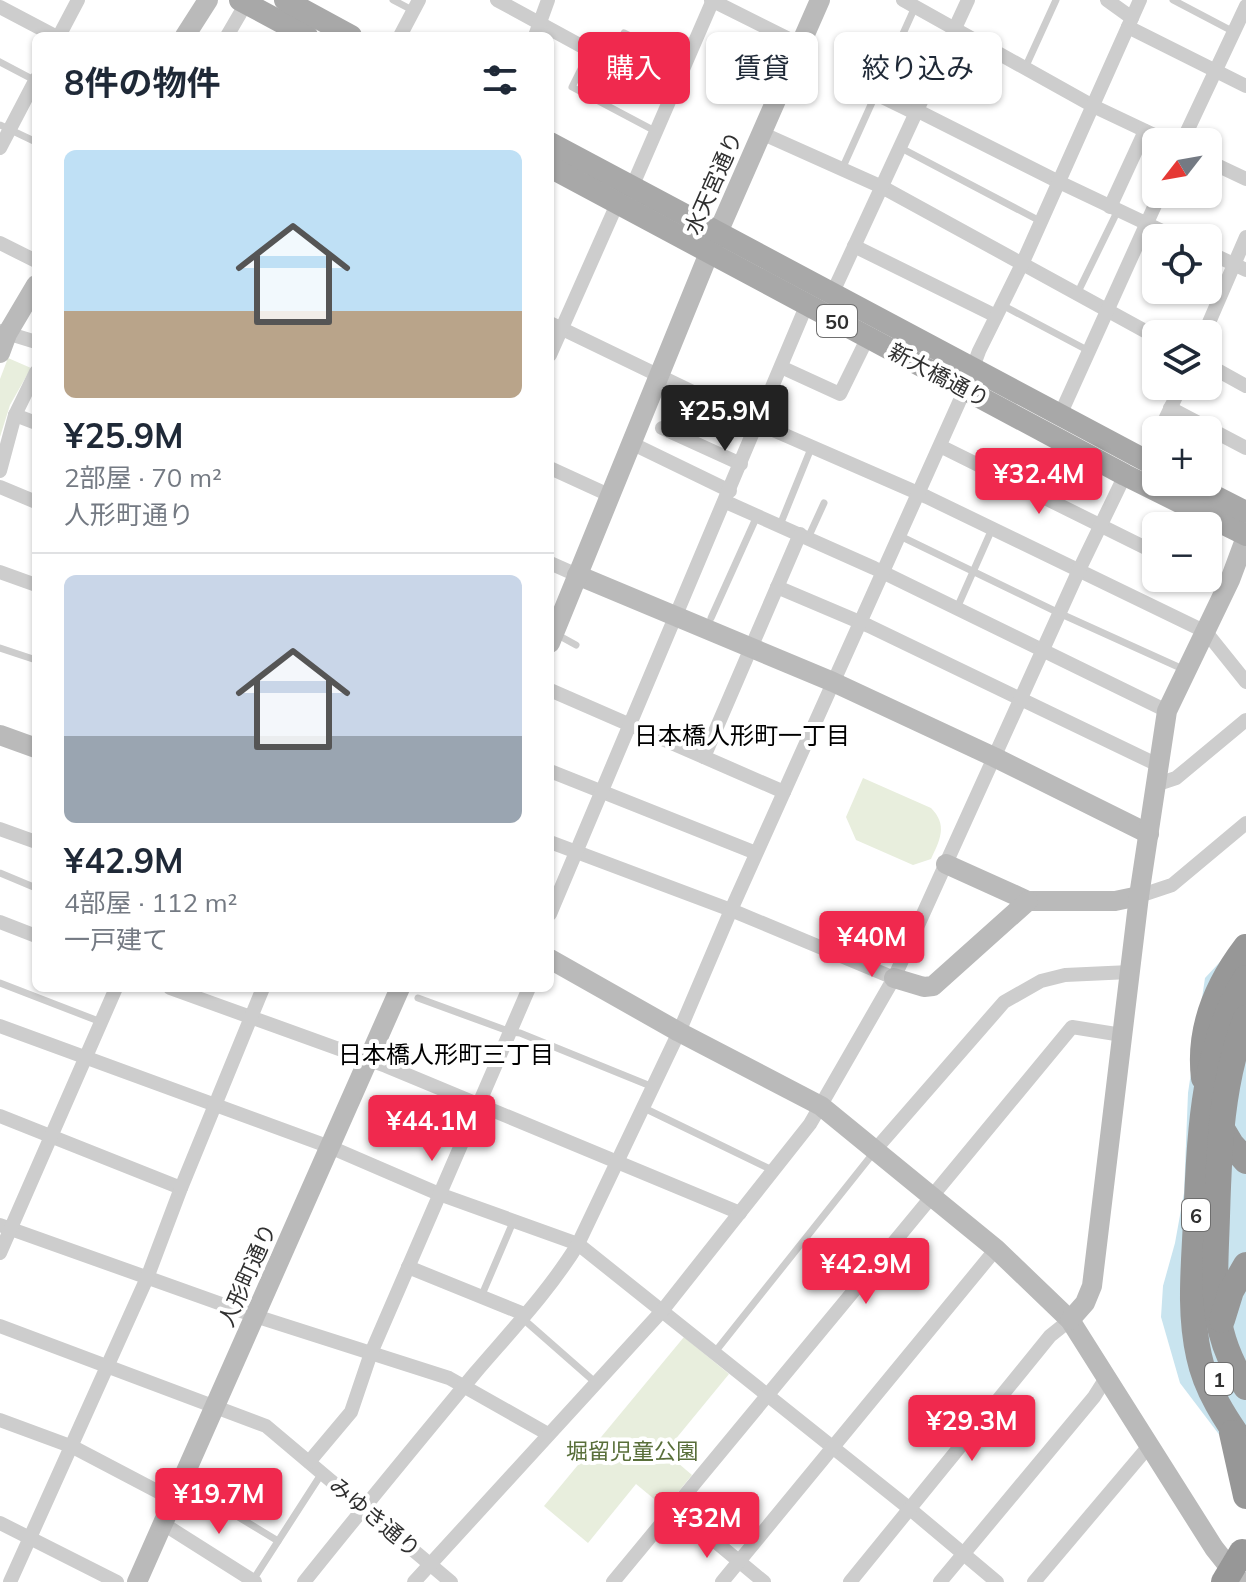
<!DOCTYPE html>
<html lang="ja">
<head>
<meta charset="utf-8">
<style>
  body { margin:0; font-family:Mulish,"Noto Sans JP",sans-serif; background:#f2f2f3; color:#1f2937; height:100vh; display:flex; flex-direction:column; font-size:30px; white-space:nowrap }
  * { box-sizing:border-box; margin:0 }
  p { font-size:26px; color:#747a83 }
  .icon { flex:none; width:44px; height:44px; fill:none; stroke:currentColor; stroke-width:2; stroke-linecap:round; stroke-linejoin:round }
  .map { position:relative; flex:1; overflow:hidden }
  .sheet { position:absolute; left:32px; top:32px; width:522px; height:960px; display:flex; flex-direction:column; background:#fff; border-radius:12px; box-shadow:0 2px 6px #0004 }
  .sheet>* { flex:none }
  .top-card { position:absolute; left:578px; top:32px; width:548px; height:72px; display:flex; gap:16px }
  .needle { width:52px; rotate:239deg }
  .buttons { position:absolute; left:1142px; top:128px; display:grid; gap:16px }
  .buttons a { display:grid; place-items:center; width:80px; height:80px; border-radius:12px; background:#fff; box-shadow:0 2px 6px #0004; font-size:40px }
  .price { position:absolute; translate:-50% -68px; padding:0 18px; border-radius:8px; background:#f0294e; color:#fff; font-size:26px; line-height:52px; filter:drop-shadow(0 2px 4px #0008) }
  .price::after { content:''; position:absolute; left:50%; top:48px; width:24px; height:18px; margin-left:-12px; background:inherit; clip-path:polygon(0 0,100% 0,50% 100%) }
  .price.active { background:#222; color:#fff }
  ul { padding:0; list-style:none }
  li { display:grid; align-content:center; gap:16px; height:424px; padding:0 32px }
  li+li { border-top:2px solid #e0e1e3 }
  li span { display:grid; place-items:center; height:248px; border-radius:12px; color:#555 }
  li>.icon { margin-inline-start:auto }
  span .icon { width:144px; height:144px; fill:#fffc; stroke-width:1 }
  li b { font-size:34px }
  h2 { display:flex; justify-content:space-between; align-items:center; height:96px; padding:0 32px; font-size:34px }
  .tag { padding:0 28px; border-radius:12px; background:#fff; box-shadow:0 2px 6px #0004; font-size:28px; line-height:72px }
  .tag.active { background:#f0294e; color:#fff }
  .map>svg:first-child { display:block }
</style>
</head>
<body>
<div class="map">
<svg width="1246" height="1582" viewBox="0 0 1246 1582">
  <rect width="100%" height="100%" fill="#fff"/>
  <g fill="#e8eedd">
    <path d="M 8,358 L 31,368 L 10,405 L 0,437 L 0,379 Z"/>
    <path d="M 863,778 L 931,808 C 948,825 940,840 931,859 L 913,865 L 856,840 L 846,817 Z"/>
    <path d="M 684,1337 L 729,1374 L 665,1452 L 692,1475 L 665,1508 L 636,1484 L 588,1543 L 544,1506 Z"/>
  </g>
  <path fill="#c9e4ef" d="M 1246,934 L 1246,1470 L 1180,1383 L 1161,1317 L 1163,1286 L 1175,1243 L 1184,1193 L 1188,1093 L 1205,978 Z"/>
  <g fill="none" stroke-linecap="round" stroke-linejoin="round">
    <g stroke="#cdcdcd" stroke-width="7">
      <path d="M 393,0 L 414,11"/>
      <path d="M 1173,0 L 1234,32"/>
      <path d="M 624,33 L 686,64"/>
      <path d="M 590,51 L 572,87 L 655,131"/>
      <path d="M 0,62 L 36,81"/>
      <path d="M 1025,68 L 1056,0"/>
      <path d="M 0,125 L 36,142"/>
      <path d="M 901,148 L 1040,221"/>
      <path d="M 842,169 L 915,7"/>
      <path d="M 1077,294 L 1118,210"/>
      <path d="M 1002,305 L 1089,351"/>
      <path d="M 780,525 L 812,446"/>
      <path d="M 900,536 L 1059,613 L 1185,670"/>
      <path d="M 808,538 L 824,503"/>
      <path d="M 957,608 L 992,529"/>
      <path d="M 711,618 L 757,516"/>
      <path d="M 556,634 L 576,645"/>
      <path d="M 0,648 L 36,660"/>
      <path d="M 0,873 L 36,888"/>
      <path d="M 0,983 L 101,1022"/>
      <path d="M 418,998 L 511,1032 L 520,1033 L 653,1087"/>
      <path d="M 644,1108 L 772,1170"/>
      <path d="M 481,1297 L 513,1222"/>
      <path d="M 522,1318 L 596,1383"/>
      <path d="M 715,1352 L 875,1151"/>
      <path d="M 184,1484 L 278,1541"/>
      <path d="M 253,1580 L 322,1473"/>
    </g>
    <g stroke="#cdcdcd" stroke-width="14">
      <path d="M 497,0 L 673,96"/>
      <path d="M 711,0 L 799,44"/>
      <path d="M 903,0 L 1093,106 L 1169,142"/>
      <path d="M 1107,0 L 1132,18"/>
      <path d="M 0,7 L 55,36"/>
      <path d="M 1128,27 L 1246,86"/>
      <path d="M 59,36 L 78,0"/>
      <path d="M 227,36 L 248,0"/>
      <path d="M 400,36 L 419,0"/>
      <path d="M 535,36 L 548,0"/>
      <path d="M 876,94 L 917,114"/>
      <path d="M 918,111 L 1059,182 L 1177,238"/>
      <path d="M 761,133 L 882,187 L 1156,337"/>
      <path d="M 1182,142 L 1246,6"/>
      <path d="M 0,148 L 36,79"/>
      <path d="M 1208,161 L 1246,179"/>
      <path d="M 632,187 L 713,0"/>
      <path d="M 1110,207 L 1145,131"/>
      <path d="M 0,243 L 36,261"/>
      <path d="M 854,246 L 996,316"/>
      <path d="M 1208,252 L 1246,270"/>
      <path d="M 833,292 L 968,0"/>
      <path d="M 550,323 L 757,423 L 927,497 L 1206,632 L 1246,682"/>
      <path d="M 0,331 L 36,342"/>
      <path d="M 1204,334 L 1246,237"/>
      <path d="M 550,355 L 617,204"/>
      <path d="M 1208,365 L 1246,386"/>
      <path d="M 781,367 L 840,394 L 868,337"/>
      <path d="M 1170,408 L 1246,448"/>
      <path d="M 15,415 L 36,423"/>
      <path d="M 1060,415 L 1160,194"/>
      <path d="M 662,428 L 741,464"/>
      <path d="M 1160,430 L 1181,386"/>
      <path d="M 631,443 L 730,491"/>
      <path d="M 940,446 L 1156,553"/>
      <path d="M 1146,461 L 1156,440"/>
      <path d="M 550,468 L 609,495"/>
      <path d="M 0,471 L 15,415 L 36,372"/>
      <path d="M 0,487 L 36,502"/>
      <path d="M 726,502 L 874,568 L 1167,711"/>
      <path d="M 550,563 L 577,575"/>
      <path d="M 0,572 L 36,585"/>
      <path d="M 1205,578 L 1210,580 L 1230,580"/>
      <path d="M 777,587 L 869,626 L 1158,765"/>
      <path d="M 550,690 L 784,792"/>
      <path d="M 704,757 L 800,534"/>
      <path d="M 550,771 L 756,853"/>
      <path d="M 1155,785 L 1176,778 L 1246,720"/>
      <path d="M 0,829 L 36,842"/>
      <path d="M 550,842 L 731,910 L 894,978"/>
      <path d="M 1139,896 L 1172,885 L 1246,823"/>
      <path d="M 550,914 L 807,304"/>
      <path d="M 0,922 L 36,936"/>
      <path d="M 170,988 L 386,1066 L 740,1213"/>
      <path d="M 0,1026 L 330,1147 L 439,1194 L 578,1244 L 910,1509 L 997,1582"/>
      <path d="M 0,1116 L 181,1188"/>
      <path d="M 875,1150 L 1004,1002 L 1041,981 L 1065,975 L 1130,972"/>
      <path d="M 0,1225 L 255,1316 L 449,1378 L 548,1434"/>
      <path d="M 0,1253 L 116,988"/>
      <path d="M 408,1267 L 524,1314"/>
      <path d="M 0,1326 L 266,1426 L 451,1582"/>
      <path d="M 0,1420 L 73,1447 L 172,1499"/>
      <path d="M 309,1462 L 351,1412 L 371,1353 L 529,988"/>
      <path d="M 675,1508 L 764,1582"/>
      <path d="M 0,1523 L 117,1582"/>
      <path d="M 162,1523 L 255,1582"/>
      <path d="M 10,1582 L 147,1278 L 181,1188 L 263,988"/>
      <path d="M 304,1582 C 360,1512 417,1443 475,1373 C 510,1332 550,1290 578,1244 L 679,1032 L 731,910 L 965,389 L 979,351 L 1023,262 L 1140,0"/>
      <path d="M 414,1582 L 662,1311 L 810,1124 L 894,978 L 1079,570 L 1125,475"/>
      <path d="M 613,1582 L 1072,1027 L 1122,1035"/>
      <path d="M 722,1582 L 996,1249"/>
      <path d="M 850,1582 L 1050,1336 L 1070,1320"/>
      <path d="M 940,1582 L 1094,1397 L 1106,1378"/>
      <path d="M 1034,1582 L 1149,1446"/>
    </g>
    <g stroke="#bababa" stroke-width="20">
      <path d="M 185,36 L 208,0"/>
      <path d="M 0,353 L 7,334 L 36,285"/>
      <path d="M 577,575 L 833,682 L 994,757 L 1149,834"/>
      <path d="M 550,643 L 709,253 L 820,0"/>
      <path d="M 0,735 L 36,748"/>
      <path d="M 946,864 L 1028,901 L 1115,901 L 1139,896"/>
      <path d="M 550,959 L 679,1032 L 821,1106 L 996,1249 L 1070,1320 L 1214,1548 L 1241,1582"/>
      <path d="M 894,978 L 924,987 L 933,986 L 1028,901"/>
      <path d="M 1070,1320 L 1085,1303 L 1092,1286 L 1139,896 L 1167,711 L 1230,580 L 1246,537"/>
      <path d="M 137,1582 L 400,988"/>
    </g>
    <g stroke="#a8a8a8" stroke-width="22">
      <path d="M 240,0 L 307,36"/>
      <path d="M 285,0 L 351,36"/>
      <path d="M 550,143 L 1156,466"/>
      <path d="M 550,167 L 1125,475 L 1246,535"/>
      <path d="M 1187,482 L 1246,512"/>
    </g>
    <g stroke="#979797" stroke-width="26">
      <path d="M 1204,1078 C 1198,1029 1217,985 1246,947"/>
      <path d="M 1216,1119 L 1231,1144 L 1246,1161"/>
    </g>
    <g stroke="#979797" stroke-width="26">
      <path d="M 1246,978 C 1201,1050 1200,1139 1196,1221 C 1194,1266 1189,1312 1199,1356 C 1206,1390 1226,1420 1246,1448"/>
      <path d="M 1246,1018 C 1221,1082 1219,1148 1217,1216 C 1216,1254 1212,1293 1221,1331 C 1226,1351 1235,1370 1246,1387"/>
      <path d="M 1222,1320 L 1231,1291 L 1246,1265"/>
      <path d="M 1232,1433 L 1246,1496"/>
      <path d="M 1224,1582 L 1242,1552"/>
    </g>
  </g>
  <g text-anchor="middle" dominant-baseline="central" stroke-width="8" stroke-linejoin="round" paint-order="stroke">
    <g fill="#fff" stroke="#6e6e6e" stroke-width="2">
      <rect x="817" y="305" width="40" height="32" rx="6"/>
      <rect x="1182" y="1199" width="28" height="32" rx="6"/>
      <rect x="1205" y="1363" width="28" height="32" rx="6"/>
    </g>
    <g font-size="20" font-weight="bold" fill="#303030">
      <text x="837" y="321">50</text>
      <text x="1196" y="1215">6</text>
      <text x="1219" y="1379">1</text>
    </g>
    <g font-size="22" fill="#303030" stroke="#fff">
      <text transform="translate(713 183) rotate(-66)">水天宮通り</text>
      <text transform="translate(939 375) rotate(28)">新大橋通り</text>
      <text transform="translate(247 1275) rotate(-66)">人形町通り</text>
      <text transform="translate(375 1517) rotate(40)">みゆき通り</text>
    </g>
    <g font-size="22" fill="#596f3a" stroke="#fff">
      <text x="632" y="1451">堀留児童公園</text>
    </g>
    <g font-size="24" fill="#000" stroke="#fff">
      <text x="742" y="735">日本橋人形町一丁目</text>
      <text x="446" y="1054">日本橋人形町三丁目</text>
    </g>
  </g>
</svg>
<div class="buttons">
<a><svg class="needle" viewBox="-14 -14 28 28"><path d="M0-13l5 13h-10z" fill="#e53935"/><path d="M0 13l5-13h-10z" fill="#747a83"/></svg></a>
<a><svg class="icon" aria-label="locate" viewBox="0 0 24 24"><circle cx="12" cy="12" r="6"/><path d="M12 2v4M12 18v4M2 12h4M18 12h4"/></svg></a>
<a><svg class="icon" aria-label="layers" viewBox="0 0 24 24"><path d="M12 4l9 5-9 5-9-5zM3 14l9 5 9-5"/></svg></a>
<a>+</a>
<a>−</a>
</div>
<b class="price active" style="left:725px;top:453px">¥25.9M</b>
<b class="price" style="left:1039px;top:516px">¥32.4M</b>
<b class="price" style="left:872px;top:979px">¥40M</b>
<b class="price" style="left:432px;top:1163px">¥44.1M</b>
<b class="price" style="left:866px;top:1306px">¥42.9M</b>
<b class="price" style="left:972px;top:1463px">¥29.3M</b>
<b class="price" style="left:219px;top:1536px">¥19.7M</b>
<b class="price" style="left:707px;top:1560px">¥32M</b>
<div class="top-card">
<a class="tag active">購入</a>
<a class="tag">賃貸</a>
<a class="tag">絞り込み</a>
</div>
<section class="sheet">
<h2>8件の物件<svg class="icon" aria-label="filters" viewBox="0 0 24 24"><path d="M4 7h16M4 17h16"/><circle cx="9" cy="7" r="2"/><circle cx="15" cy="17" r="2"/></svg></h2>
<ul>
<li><span style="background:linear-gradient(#bfe0f5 65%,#b9a48a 0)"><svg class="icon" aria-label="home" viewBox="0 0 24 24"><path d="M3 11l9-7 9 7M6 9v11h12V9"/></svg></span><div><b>¥25.9M</b><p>2部屋 · 70 m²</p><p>人形町通り</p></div></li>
<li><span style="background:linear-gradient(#c9d6e8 65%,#9aa5b1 0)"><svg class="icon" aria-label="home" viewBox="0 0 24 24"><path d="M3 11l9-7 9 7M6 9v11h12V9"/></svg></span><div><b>¥42.9M</b><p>4部屋 · 112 m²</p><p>一戸建て</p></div></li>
</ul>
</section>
</div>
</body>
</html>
